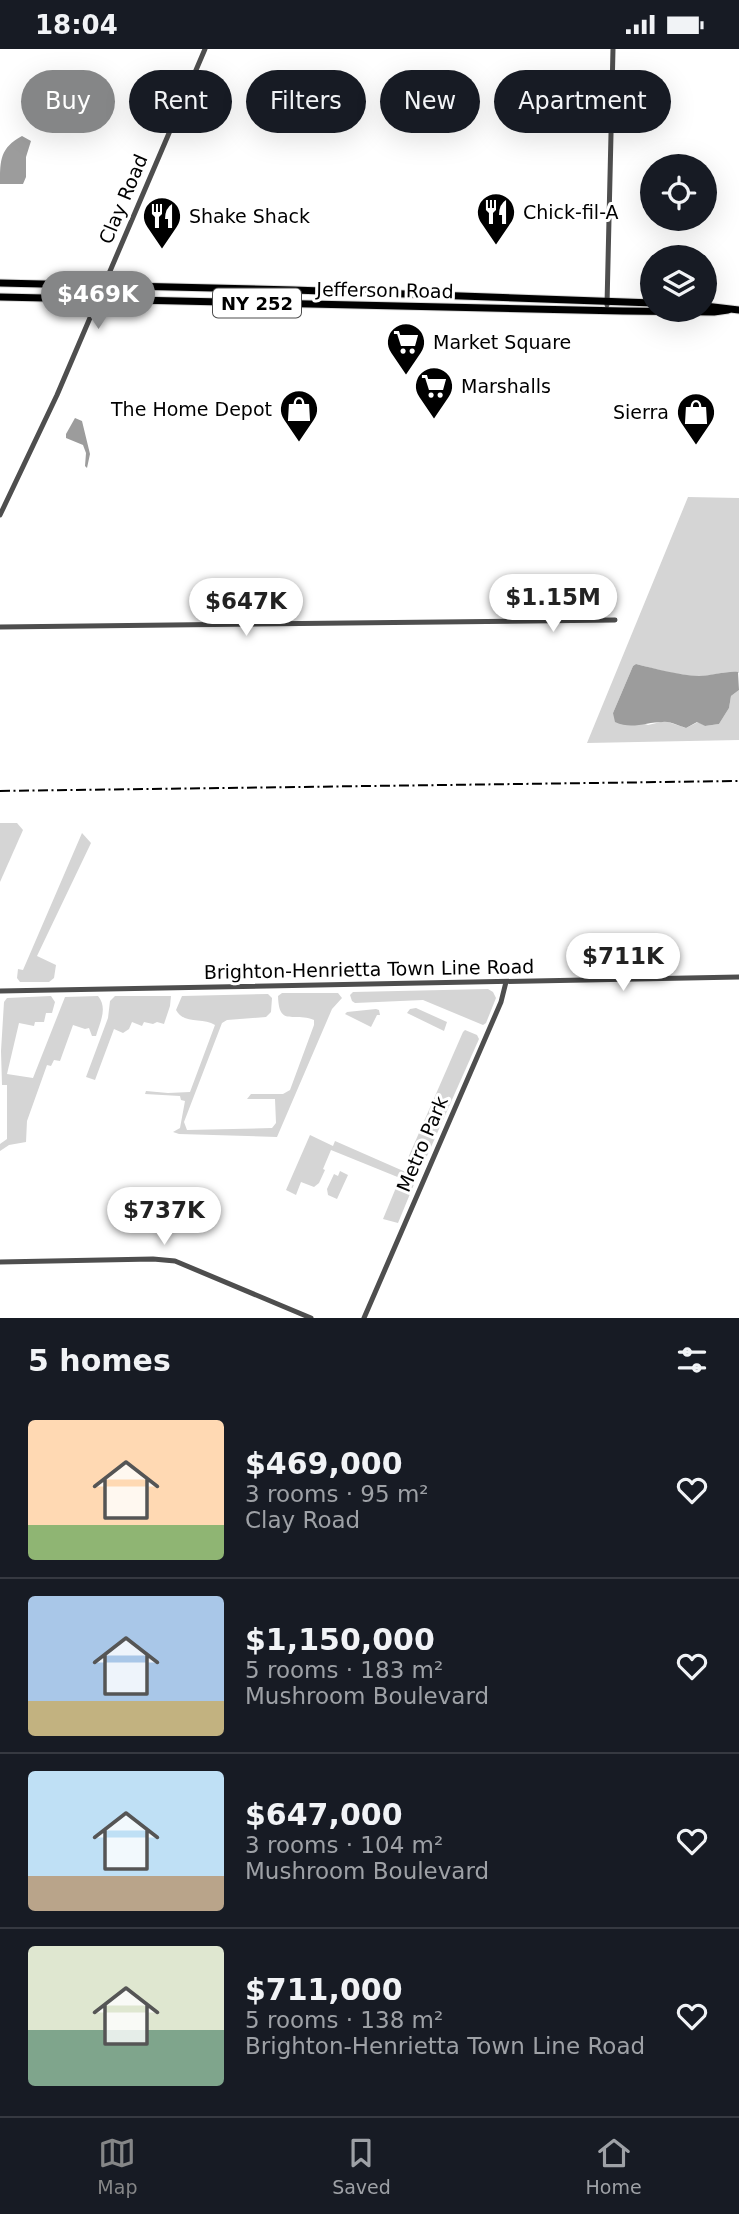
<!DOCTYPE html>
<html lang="en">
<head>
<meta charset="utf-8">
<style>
  body { margin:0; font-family:"DejaVu Sans",sans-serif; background:#20242c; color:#f1f3f6; height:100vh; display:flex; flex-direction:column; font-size:26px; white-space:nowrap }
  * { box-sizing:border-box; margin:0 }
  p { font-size:23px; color:#9ea1a6 }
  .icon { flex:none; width:38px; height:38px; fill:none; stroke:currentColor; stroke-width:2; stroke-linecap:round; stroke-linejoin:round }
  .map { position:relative; height:1269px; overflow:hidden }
  .details { display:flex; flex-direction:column; background:#171b24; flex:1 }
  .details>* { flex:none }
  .banner { position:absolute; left:21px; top:21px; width:698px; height:63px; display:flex; gap:14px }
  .buttons { position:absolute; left:640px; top:105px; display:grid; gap:14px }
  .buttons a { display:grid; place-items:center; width:77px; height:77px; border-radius:50%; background:#171b24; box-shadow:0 7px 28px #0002; font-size:35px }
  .price { position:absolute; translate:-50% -60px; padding:0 16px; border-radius:24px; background:#fff; color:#222; font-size:23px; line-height:46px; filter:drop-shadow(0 2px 4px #0008) }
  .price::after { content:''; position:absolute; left:50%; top:42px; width:21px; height:16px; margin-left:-10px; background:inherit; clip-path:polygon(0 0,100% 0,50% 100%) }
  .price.current { background:#858687; color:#fff }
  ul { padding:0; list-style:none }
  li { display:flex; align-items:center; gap:21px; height:175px; padding:0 28px }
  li+li { border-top:2px solid #363941 }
  li span { display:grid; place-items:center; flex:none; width:196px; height:140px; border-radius:7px; color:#555 }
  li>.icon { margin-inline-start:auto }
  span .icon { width:84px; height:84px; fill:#fffc; stroke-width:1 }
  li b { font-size:30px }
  h2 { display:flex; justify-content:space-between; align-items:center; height:84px; padding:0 28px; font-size:30px }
  .chip { padding:0 24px; border-radius:32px; background:#171b24; box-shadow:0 7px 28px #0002; font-size:24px; line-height:63px }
  .chip.current { background:#858687; color:#fff }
  .status { display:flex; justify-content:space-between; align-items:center; height:49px; padding:0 35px; background:#171b24; direction:ltr }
  .status svg { height:19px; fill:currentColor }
  .tabs { display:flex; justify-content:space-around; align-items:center; height:98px; border-top:2px solid #363941; background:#171b24; font-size:19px; color:#9ea1a6 }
  .tabs a { display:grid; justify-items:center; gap:4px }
  .tabs .current { color:#858687 }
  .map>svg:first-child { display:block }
</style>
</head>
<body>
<div class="status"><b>18:04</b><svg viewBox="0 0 49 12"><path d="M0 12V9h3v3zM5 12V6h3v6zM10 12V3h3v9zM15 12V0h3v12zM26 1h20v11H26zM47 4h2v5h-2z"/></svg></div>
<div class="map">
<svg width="739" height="1269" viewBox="0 0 739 1269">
  <rect width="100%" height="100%" fill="#fff"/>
  <g fill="#d5d5d5">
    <path d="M 688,448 L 739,449 L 739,624 C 725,621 713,627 699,627 C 678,627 656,620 636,615 L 633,617 L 613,664 L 648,676 L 665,672 L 686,679 L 698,673 L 705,677 L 719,675 L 729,659 L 731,647 L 739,641 L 739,691 L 587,694 Z"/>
    <path d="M 0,774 L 17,774 L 23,781 L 0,833 Z"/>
    <path d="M 82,784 L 91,794 L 37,907 L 56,916 L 54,929 L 49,933 L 20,933 L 17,929 L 18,920 L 23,921 Z"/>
    <path d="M 488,940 L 493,943 L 496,949 L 486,974 L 483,976 L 423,951 L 355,954 L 352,952 L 350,946 L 353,943 Z"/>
    <path d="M 282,944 L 338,944 L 342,949 L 332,960 L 277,1088 L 179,1085 L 173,1083 L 180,1079 L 185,1052 L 181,1051 L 180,1047 L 145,1045 L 146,1042 L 168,1044 L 190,1043 L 215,976 C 203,968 184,976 176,961 L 182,947 L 268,945 L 272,949 L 271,963 L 266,968 L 227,971 L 222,974 L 184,1073 L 187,1081 L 272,1079 L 276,1074 L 275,1050 L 247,1050 L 251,1045 L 283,1045 L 290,1041 L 314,976 L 314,971 C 293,962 279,979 278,947 Z"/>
    <path d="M 51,947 L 55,953 L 52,964 L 46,964 L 44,973 L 35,973 L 34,977 L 19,974 L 7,1025 L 33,1029 L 65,948 L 98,947 C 108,959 100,973 96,987 L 92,987 L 89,979 L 85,980 L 73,976 L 60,1012 L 54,1011 L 51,1017 L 47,1016 L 27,1072 L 26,1093 L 9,1096 L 0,1102 L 0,1095 L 7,1090 L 7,1036 L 2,1036 L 1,1002 L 4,953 L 7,949 Z"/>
    <path d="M 115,947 L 171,947 L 170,957 L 164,975 L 157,973 L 153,975 L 144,973 L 142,977 L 132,973 L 129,980 L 123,984 L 114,980 L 95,1031 L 86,1028 L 108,969 L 110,952 Z"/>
    <path d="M 416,959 L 447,973 L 444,982 L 407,964 L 410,960 Z"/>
    <path d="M 376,960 L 379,961 L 380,966 L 377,966 L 371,978 L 345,965 L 347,963 Z"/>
    <path d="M 465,981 L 477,986 L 479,990 L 423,1116 L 420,1118 L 410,1113 L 408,1109 L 463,983 Z"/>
    <path d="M 310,1086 L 333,1097 L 335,1092 L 417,1128 L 398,1174 L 383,1170 L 400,1129 L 331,1101 L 323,1120 L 325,1121 L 319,1134 L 314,1138 L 301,1133 L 296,1146 L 286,1141 Z"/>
    <path d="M 340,1122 L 348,1126 L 337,1150 L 328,1146 L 327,1140 L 334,1125 L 338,1127 Z"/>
  </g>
  <g fill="#9c9c9c">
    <path d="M 22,87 L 31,92 L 26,108 L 26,128 L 23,135 L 0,135 C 0,111 0,99 22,87 Z"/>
    <path d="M 75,369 L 82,372 L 90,405 L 87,419 L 85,417 L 86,404 L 83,396 L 66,389 L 66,385 Z"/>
    <path d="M 636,615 C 656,620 678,626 699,627 C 712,627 725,622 738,623 L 739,641 L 731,647 L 729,659 L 719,675 L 705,677 L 697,673 L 686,679 C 679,677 670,672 663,673 C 646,673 632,681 615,673 L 613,664 L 633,617 Z"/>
  </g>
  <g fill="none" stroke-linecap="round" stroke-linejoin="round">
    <g stroke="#dbdbdb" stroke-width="9">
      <g id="major">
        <path d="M 0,234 L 294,241 L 653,254"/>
        <path d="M 0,248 L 623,262 L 714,263 L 728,261"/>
        <path d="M 705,257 L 739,261"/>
      </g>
    </g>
    <g stroke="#4e4e4e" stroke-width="5">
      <path d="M 607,256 L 613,0"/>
      <path d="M 0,466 L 57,346 L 205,0"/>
      <path d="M 0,578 L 615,571"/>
      <path d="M 0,942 L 739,928"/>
      <path d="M 0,1213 L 153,1210 L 175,1212 L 311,1269"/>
      <path d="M 364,1269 L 501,953 L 506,933"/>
    </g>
    <use href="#major" stroke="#000" stroke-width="7"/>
    <path stroke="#000" stroke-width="2" stroke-dasharray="10 3.5 2 3.5" stroke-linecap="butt" d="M 0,742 L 739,732"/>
  </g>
  <defs>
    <g id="restaurant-pin" transform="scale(2.0125)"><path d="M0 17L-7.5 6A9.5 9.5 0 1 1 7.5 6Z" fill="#000" stroke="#fff"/><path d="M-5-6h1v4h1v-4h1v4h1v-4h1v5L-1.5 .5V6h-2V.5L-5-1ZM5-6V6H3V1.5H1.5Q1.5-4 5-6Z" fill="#fff"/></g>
    <g id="supermarket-pin" transform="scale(2.0125)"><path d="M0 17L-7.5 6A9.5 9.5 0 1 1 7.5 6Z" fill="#000" stroke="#fff"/><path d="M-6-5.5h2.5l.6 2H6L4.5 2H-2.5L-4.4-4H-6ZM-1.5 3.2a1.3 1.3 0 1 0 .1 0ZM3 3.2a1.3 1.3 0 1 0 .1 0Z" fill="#fff"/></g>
    <g id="shop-pin" transform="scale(2.0125)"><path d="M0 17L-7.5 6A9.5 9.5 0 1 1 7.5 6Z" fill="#000" stroke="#fff"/><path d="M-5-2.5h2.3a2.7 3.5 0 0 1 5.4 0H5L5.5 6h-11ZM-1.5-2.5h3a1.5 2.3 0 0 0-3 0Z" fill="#fff"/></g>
  </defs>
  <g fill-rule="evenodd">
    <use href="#restaurant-pin" x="496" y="163"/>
    <use href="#restaurant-pin" x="162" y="167"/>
    <use href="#supermarket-pin" x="406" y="293"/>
    <use href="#supermarket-pin" x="434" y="337"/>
    <use href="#shop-pin" x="299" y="360"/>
    <use href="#shop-pin" x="696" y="363"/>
  </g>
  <g text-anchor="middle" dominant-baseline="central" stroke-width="6" stroke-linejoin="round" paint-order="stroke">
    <rect fill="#fff" stroke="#4c4c4c" stroke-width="2" x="213" y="239.5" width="88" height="29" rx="5"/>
    <g font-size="18" font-weight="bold" fill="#000">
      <text x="257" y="254">NY 252</text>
    </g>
    <g font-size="19" fill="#000" stroke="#fff">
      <text transform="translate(123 150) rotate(-67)">Clay Road</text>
      <text transform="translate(385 241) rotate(1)">Jefferson Road</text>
      <text transform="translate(369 920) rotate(-1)">Brighton-Henrietta Town Line Road</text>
      <text transform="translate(422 1095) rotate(-67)">Metro Park</text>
    </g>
    <g font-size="19" fill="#000" stroke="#fff" text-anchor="start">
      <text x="523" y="163">Chick-fil-A</text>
      <text x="189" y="167">Shake Shack</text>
      <text x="433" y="293">Market Square</text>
      <text x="461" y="337">Marshalls</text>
      <text x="272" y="360" text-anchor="end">The Home Depot</text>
      <text x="669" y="363" text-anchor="end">Sierra</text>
    </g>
  </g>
</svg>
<div class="buttons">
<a><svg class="icon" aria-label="locate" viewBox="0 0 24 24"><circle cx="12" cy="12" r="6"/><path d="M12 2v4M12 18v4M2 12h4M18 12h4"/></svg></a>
<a><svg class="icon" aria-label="layers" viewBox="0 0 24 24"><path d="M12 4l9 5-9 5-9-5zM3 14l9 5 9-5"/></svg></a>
</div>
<b class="price current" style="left:98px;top:282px">$469K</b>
<b class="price" style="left:553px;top:585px">$1.15M</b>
<b class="price" style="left:246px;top:589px">$647K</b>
<b class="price" style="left:623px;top:944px">$711K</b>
<b class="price" style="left:164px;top:1198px">$737K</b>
<div class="banner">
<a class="chip current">Buy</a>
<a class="chip">Rent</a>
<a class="chip">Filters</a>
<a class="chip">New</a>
<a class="chip">Apartment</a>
</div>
</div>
<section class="details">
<h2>5 homes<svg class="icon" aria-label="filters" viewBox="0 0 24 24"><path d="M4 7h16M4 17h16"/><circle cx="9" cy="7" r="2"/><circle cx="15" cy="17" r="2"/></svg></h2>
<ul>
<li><span style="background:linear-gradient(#ffd9b3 75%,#8fb573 0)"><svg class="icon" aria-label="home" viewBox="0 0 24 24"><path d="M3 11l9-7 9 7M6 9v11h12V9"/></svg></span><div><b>$469,000</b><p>3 rooms · 95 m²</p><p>Clay Road</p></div><svg class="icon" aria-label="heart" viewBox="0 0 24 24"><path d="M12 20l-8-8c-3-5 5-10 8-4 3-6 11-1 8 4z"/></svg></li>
<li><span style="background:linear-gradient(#a9c7e8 75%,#c2b280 0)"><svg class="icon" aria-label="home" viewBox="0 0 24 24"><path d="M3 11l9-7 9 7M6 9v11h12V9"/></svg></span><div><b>$1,150,000</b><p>5 rooms · 183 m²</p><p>Mushroom Boulevard</p></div><svg class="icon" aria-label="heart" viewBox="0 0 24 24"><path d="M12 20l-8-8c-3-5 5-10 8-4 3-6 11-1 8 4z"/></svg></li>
<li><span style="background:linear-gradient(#bfe0f5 75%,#b9a48a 0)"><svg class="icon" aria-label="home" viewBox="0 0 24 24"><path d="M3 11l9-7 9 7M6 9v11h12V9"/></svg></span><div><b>$647,000</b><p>3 rooms · 104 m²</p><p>Mushroom Boulevard</p></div><svg class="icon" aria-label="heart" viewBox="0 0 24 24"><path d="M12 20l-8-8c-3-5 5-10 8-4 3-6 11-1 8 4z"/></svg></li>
<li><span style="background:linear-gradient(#dfe7d0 60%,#7fa58c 0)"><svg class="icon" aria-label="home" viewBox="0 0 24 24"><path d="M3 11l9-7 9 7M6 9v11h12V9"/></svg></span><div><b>$711,000</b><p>5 rooms · 138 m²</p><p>Brighton-Henrietta Town Line Road</p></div><svg class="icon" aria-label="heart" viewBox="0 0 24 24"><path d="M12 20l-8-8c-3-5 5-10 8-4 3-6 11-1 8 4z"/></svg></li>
</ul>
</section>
<nav class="tabs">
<a class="current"><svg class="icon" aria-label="map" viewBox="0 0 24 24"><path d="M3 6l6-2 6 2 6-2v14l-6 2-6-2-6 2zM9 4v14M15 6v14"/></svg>Map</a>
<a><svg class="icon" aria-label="saved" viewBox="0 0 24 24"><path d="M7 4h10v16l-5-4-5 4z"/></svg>Saved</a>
<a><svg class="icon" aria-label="home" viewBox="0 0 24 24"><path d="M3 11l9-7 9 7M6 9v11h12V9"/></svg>Home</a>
</nav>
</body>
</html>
